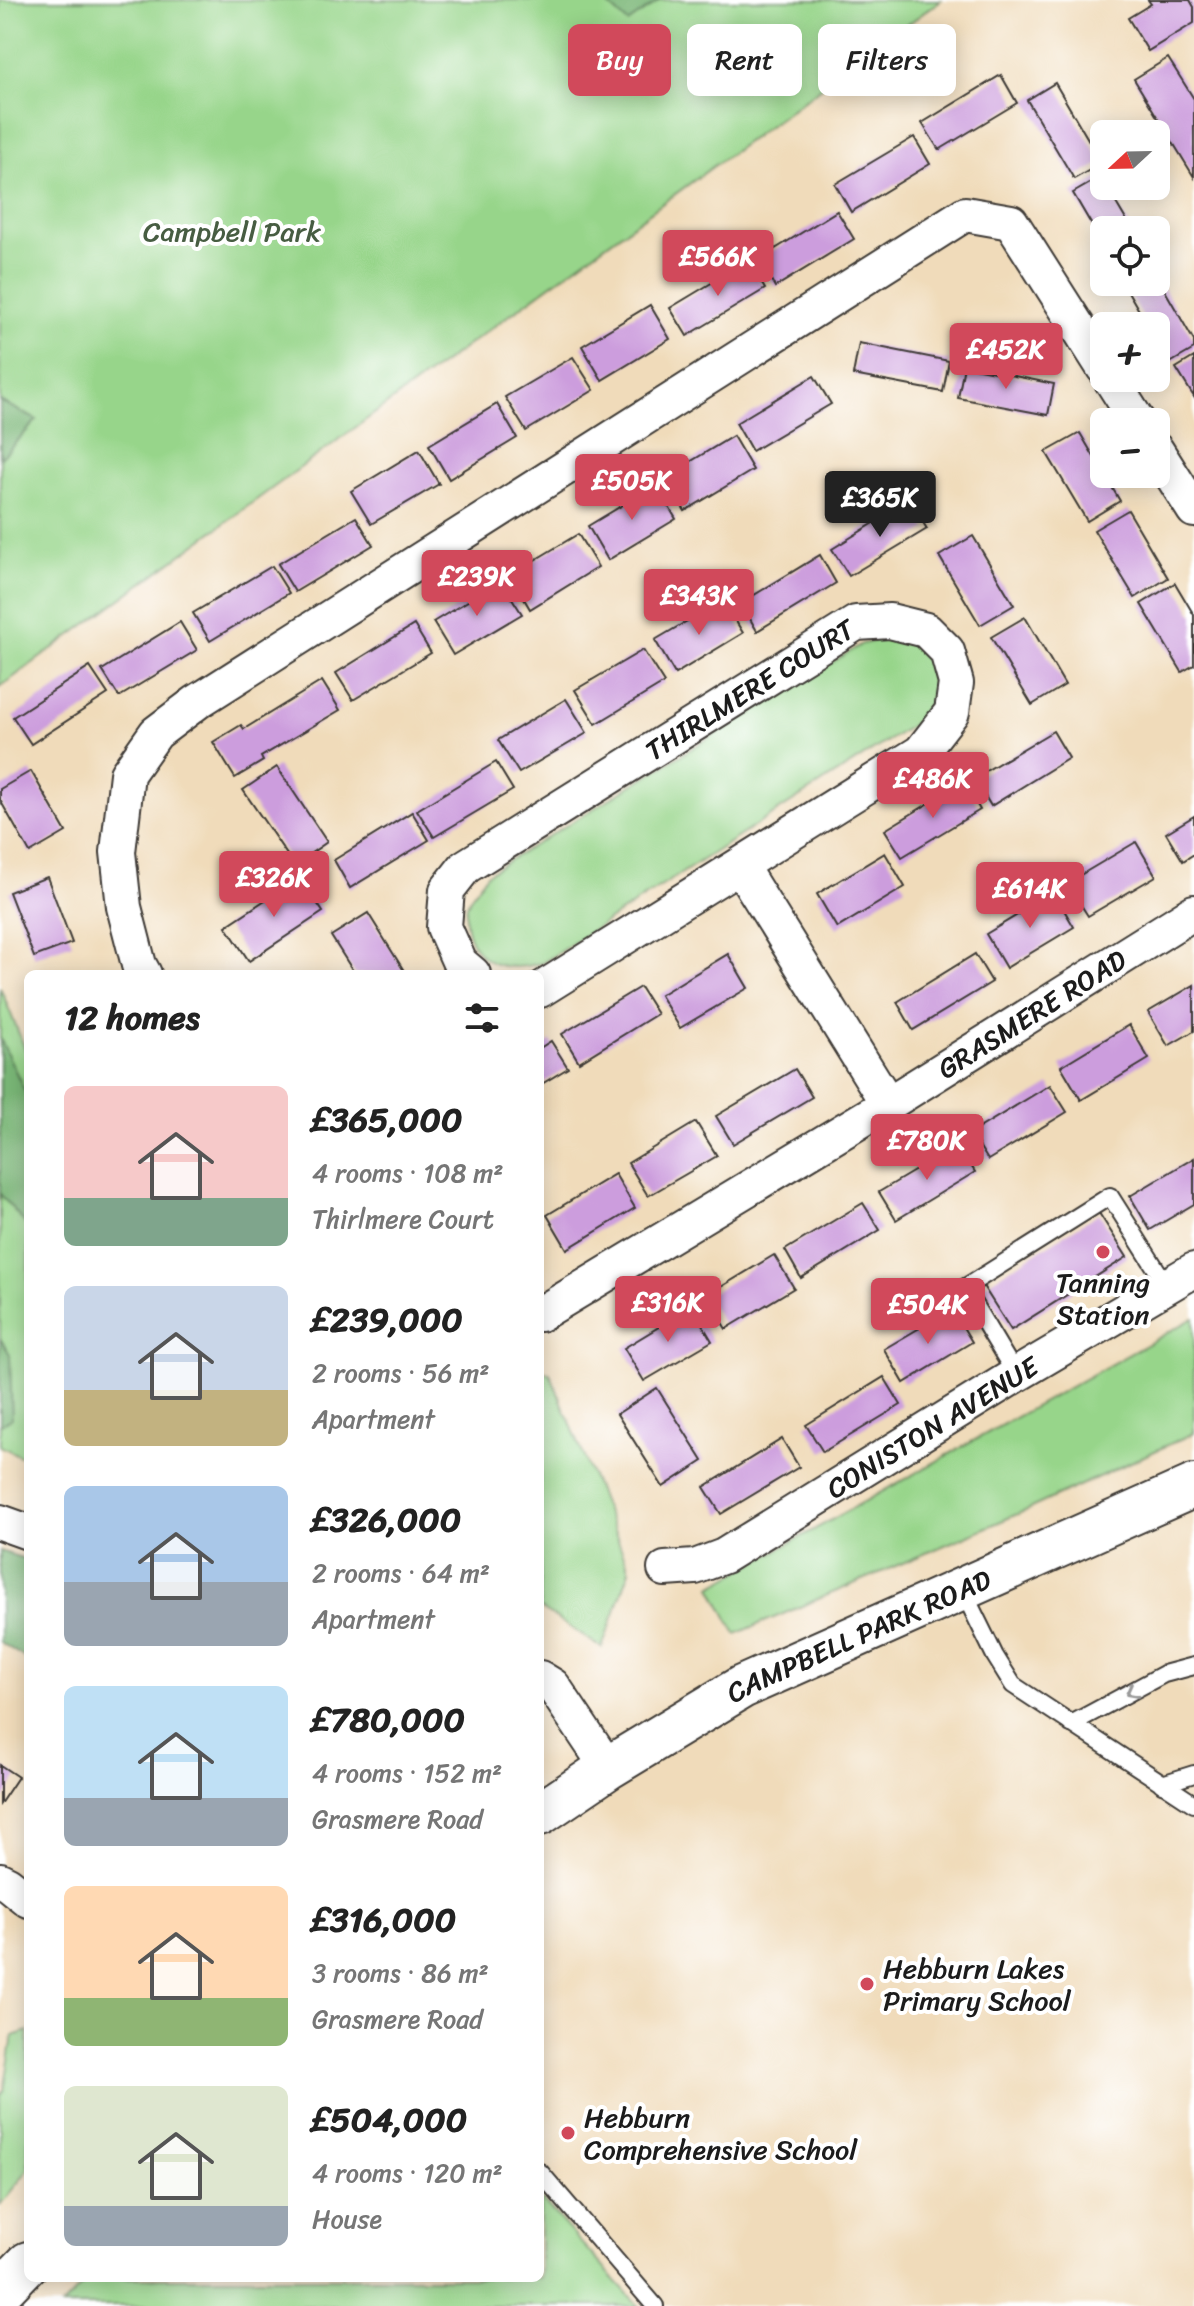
<!DOCTYPE html>
<html lang="en">
<head>
<meta charset="utf-8">
<style>
  body { margin:0; font-family:Sriracha,sans-serif; background:#f6f6f6; color:#222; height:100vh; display:flex; flex-direction:column; font-size:30px; white-space:nowrap }
  * { box-sizing:border-box; margin:0 }
  p { font-size:26px; color:#767676 }
  .icon { flex:none; width:44px; height:44px; fill:none; stroke:currentColor; stroke-width:2; stroke-linecap:round; stroke-linejoin:round }
  .map { position:relative; flex:1; overflow:hidden }
  .panel { position:absolute; left:24px; top:970px; width:520px; height:1312px; display:flex; flex-direction:column; background:#fff; border-radius:12px; box-shadow:0 4px 20px #0003 }
  .panel>* { flex:none }
  .guide { position:absolute; left:568px; top:24px; width:506px; height:72px; display:flex; gap:16px }
  .needle { width:52px; rotate:248deg }
  .fabs { position:absolute; left:1090px; top:120px; display:grid; gap:16px }
  .fabs a { display:grid; place-items:center; width:80px; height:80px; border-radius:12px; background:#fff; box-shadow:0 4px 20px #0003; font-size:40px }
  .price { position:absolute; translate:-50% -68px; padding:0 18px; border-radius:8px; background:#d1495b; color:#fff; font-size:26px; line-height:52px; filter:drop-shadow(0 2px 4px #0008) }
  .price::after { content:''; position:absolute; left:50%; top:48px; width:24px; height:18px; margin-left:-12px; background:inherit; clip-path:polygon(0 0,100% 0,50% 100%) }
  .price.on { background:#222; color:#fff }
  ul { padding:0; list-style:none }
  li { display:flex; align-items:center; gap:24px; height:200px; padding:0 40px }
  li span { display:grid; place-items:center; flex:none; width:224px; height:160px; border-radius:12px; color:#555 }
  li>.icon { margin-inline-start:auto }
  span .icon { width:96px; height:96px; fill:#fffc; stroke-width:1 }
  li b { font-size:34px }
  h2 { display:flex; justify-content:space-between; align-items:center; height:96px; padding:0 40px; font-size:34px }
  .tag { padding:0 28px; border-radius:12px; background:#fff; box-shadow:0 4px 20px #0003; font-size:28px; line-height:72px }
  .tag.on { background:#d1495b; color:#fff }
  .map>svg:first-child { display:block }
</style>
</head>
<body>
<div class="map">
<svg width="1194" height="2306" viewBox="0 0 1194 2306">
  <rect width="100%" height="100%" fill="#fff"/>
  <filter id="ink" filterUnits="userSpaceOnUse"><feTurbulence type="fractalNoise" baseFrequency=".0125" numOctaves="2"/><feDisplacementMap in="SourceGraphic" scale="16" xChannelSelector="R" yChannelSelector="G"/><feConvolveMatrix kernelMatrix="1 2 1 2 8 2 1 2 1" color-interpolation-filters="sRGB"/></filter>
  <filter id="wash" filterUnits="userSpaceOnUse"><feTurbulence type="fractalNoise" baseFrequency=".006" numOctaves="4" result="noise"/><feDisplacementMap in="SourceGraphic" scale="32" xChannelSelector="R" yChannelSelector="G"/><feGaussianBlur stdDeviation="1.8" result="paint"/><feColorMatrix in="noise" values="0 0 0 0 0 0 0 0 0 0 0 0 0 0 0 0 0 1.4 0 .05"/><feComposite in="paint" operator="in"/></filter>
  <g filter="url(#wash)">
    <rect width="100%" height="100%" fill="#f0dbba"/>
    <g fill="#97d58a" stroke="#5a7853" stroke-width="2">
      <path d="M 0,0 L 941,0 L 0,687 Z"/>
      <path d="M 887,638 L 910,639 C 937,668 938,683 923,718 L 542,963 C 528,966 513,969 499,965 C 473,958 462,929 467,905 C 470,895 481,883 487,874 L 862,644 Z"/>
      <path d="M 0,987 L 28,1056 L 28,1460 L 0,1446 Z"/>
      <path d="M 1194,1318 L 1194,1433 L 1020,1513 L 736,1634 L 711,1587 Z"/>
      <path d="M 540,1371 L 550,1373 L 630,1570 L 602,1648 L 540,1608 Z"/>
      <path d="M 28,2031 L 28,2170 L 0,2205 L 0,2095 L 4,2091 L 13,2036 Z"/>
      <path d="M 540,2198 L 639,2306 L 62,2306 L 89,2278 L 540,2278 Z"/>
    </g>
    <g fill="#79b676" stroke="#4a6949" stroke-width="2">
      <path d="M 603,0 L 660,0 L 628,23 Z"/>
      <path d="M 0,401 L 37,420 L 0,459 Z"/>
      <path d="M 0,1038 L 28,1098 L 28,1227 L 0,1194 Z"/>
      <path d="M 0,1338 L 10,1354 L 12,1418 L 0,1425 Z"/>
      <path d="M 0,1551 L 28,1560 L 28,1660 L 0,1642 Z"/>
    </g>
    <g id="blocks">
      <g fill="#cc9ddd">
        <path d="M 1148,0 L 1190,0 L 1194,7 L 1194,23 L 1148,51 L 1128,18 L 1151,4 Z"/>
        <path d="M 1168,58 L 1194,99 L 1194,177 L 1134,79 Z"/>
        <path d="M 1001,75 L 1017,103 L 939,150 L 922,123 Z"/>
        <path d="M 1055,83 L 1102,163 L 1074,179 L 1027,100 Z"/>
        <path d="M 914,137 L 930,164 L 851,212 L 835,184 Z"/>
        <path d="M 1101,177 L 1104,186 L 1106,186 L 1132,230 L 1104,230 L 1104,246 L 1073,193 Z"/>
        <path d="M 837,211 L 854,239 L 775,287 L 759,259 Z"/>
        <path d="M 748,261 L 765,289 L 687,336 L 670,308 Z"/>
        <path d="M 1156,275 L 1194,341 L 1194,349 L 1170,363 L 1156,339 L 1156,326 L 1148,326 L 1123,283 L 1156,282 Z"/>
        <path d="M 650,305 L 670,339 L 602,380 L 582,346 Z"/>
        <path d="M 859,343 L 949,361 L 943,392 L 853,375 Z"/>
        <path d="M 573,357 L 594,390 L 526,431 L 505,397 Z"/>
        <path d="M 1194,357 L 1194,397 L 1176,368 Z"/>
        <path d="M 964,366 L 1054,384 L 1048,415 L 958,398 Z"/>
        <path d="M 814,376 L 831,404 L 752,451 L 736,423 Z"/>
        <path d="M 497,404 L 517,438 L 449,479 L 429,445 Z"/>
        <path d="M 1080,433 L 1120,501 L 1087,521 L 1046,452 Z"/>
        <path d="M 733,436 L 753,470 L 685,511 L 665,477 Z"/>
        <path d="M 419,450 L 439,484 L 371,524 L 351,491 Z"/>
        <path d="M 656,485 L 676,519 L 608,560 L 588,526 Z"/>
        <path d="M 910,501 L 927,529 L 849,576 L 832,549 Z"/>
        <path d="M 1128,510 L 1168,578 L 1135,598 L 1094,530 Z"/>
        <path d="M 356,517 L 373,545 L 295,592 L 278,564 Z"/>
        <path d="M 578,534 L 598,567 L 530,609 L 510,575 Z"/>
        <path d="M 973,536 L 1014,605 L 980,625 L 939,556 Z"/>
        <path d="M 820,555 L 836,583 L 757,631 L 741,603 Z"/>
        <path d="M 272,566 L 289,593 L 210,641 L 193,613 Z"/>
        <path d="M 501,581 L 522,614 L 453,655 L 433,622 Z"/>
        <path d="M 1175,583 L 1194,615 L 1194,665 L 1182,672 L 1141,604 Z"/>
        <path d="M 723,600 L 743,633 L 675,674 L 655,640 Z"/>
        <path d="M 1025,617 L 1065,685 L 1032,705 L 991,637 Z"/>
        <path d="M 180,622 L 197,650 L 119,697 L 102,670 Z"/>
        <path d="M 414,625 L 431,653 L 353,700 L 336,673 Z"/>
        <path d="M 643,650 L 664,683 L 596,724 L 575,690 Z"/>
        <path d="M 90,667 L 108,694 L 31,744 L 13,717 Z"/>
        <path d="M 322,681 L 340,710 L 261,757 L 263,761 L 235,778 L 213,742 L 241,725 L 244,729 Z"/>
        <path d="M 566,699 L 587,733 L 519,773 L 498,740 Z"/>
        <path d="M 1053,731 L 1069,758 L 991,806 L 974,778 Z"/>
        <path d="M 496,762 L 513,790 L 434,837 L 417,810 Z"/>
        <path d="M 277,767 L 327,842 L 294,865 L 243,790 Z"/>
        <path d="M 31,771 L 66,832 L 30,853 L 0,800 L 0,789 Z"/>
        <path d="M 964,782 L 980,810 L 902,857 L 885,830 Z"/>
        <path d="M 412,812 L 429,840 L 350,888 L 334,860 Z"/>
        <path d="M 1194,816 L 1194,854 L 1183,861 L 1166,833 Z"/>
        <path d="M 1136,842 L 1156,876 L 1088,916 L 1067,883 Z"/>
        <path d="M 885,853 L 905,887 L 837,928 L 817,894 Z"/>
        <path d="M 47,877 L 72,943 L 34,957 L 9,892 Z"/>
        <path d="M 300,877 L 323,912 L 249,961 L 226,926 Z"/>
        <path d="M 1054,893 L 1074,927 L 1006,968 L 986,934 Z"/>
        <path d="M 368,913 L 406,974 L 355,974 L 331,936 Z"/>
        <path d="M 728,954 L 748,988 L 680,1028 L 660,995 Z"/>
        <path d="M 975,954 L 992,982 L 913,1030 L 897,1002 Z"/>
        <path d="M 1194,985 L 1194,1031 L 1168,1046 L 1148,1012 Z"/>
        <path d="M 640,987 L 657,1014 L 579,1062 L 562,1034 Z"/>
        <path d="M 1129,1025 L 1149,1059 L 1081,1100 L 1061,1066 Z"/>
        <path d="M 551,1041 L 568,1068 L 540,1085 L 540,1048 Z"/>
        <path d="M 795,1069 L 812,1097 L 733,1144 L 716,1116 Z"/>
        <path d="M 1050,1085 L 1067,1112 L 988,1160 L 971,1133 Z"/>
        <path d="M 696,1122 L 717,1156 L 648,1196 L 628,1163 Z"/>
        <path d="M 958,1145 L 975,1172 L 896,1220 L 879,1192 Z"/>
        <path d="M 1194,1158 L 1194,1204 L 1150,1230 L 1130,1196 Z"/>
        <path d="M 615,1174 L 635,1208 L 567,1249 L 547,1215 Z"/>
        <path d="M 863,1203 L 880,1230 L 801,1278 L 785,1250 Z"/>
        <path d="M 1099,1213 L 1127,1257 L 1011,1330 L 983,1286 Z"/>
        <path d="M 774,1255 L 794,1288 L 726,1329 L 706,1296 Z"/>
        <path d="M 692,1307 L 712,1341 L 644,1381 L 624,1348 Z"/>
        <path d="M 952,1309 L 972,1342 L 904,1383 L 884,1349 Z"/>
        <path d="M 884,1377 L 901,1405 L 823,1452 L 806,1425 Z"/>
        <path d="M 657,1388 L 703,1461 L 663,1487 L 617,1414 Z"/>
        <path d="M 782,1439 L 799,1467 L 721,1514 L 704,1487 Z"/>
        <path d="M 0,1765 L 18,1777 L 0,1804 Z"/>
      </g>
    </g>
  </g>
  <g filter="url(#ink)">
    <use href="#blocks" fill-opacity="0" stroke="#3c3934" stroke-width="2"/>
    <g fill="none" stroke-linecap="round" stroke-linejoin="round">
      <g stroke="#3c3934" stroke-width="20">
        <g id="service">
          <path d="M 1016,1375 L 964,1288 L 1110,1196 L 1167,1286"/>
          <path d="M 962,1589 L 995,1656 L 1013,1685 L 1194,1804"/>
          <path d="M 1071,1724 L 1164,1674 L 1194,1666"/>
          <path d="M 1162,1784 L 1194,1774"/>
          <path d="M 540,2172 L 655,2306"/>
        </g>
      </g>
      <g stroke="#3c3934" stroke-width="38">
        <g id="minor">
          <path d="M 1110,378 L 1138,422"/>
          <path d="M 1156,450 L 1194,510"/>
          <path d="M 740,866 L 888,1104"/>
          <path d="M 144,974 L 139,965 L 124,907 L 118,852 L 127,774 L 156,733 L 197,702 L 965,214 L 1011,222 L 1104,368"/>
          <path id="s1" d="M 473,974 L 460,963 L 444,927 L 447,890 L 465,867 L 856,623 L 890,621 L 926,630 L 947,651 L 956,683 L 952,712 L 921,752 L 540,990"/>
          <path id="s2" d="M 540,1314 L 888,1104 L 1194,912"/>
          <path d="M 0,1522 L 28,1532"/>
          <path id="s3" d="M 665,1569 L 695,1567 L 724,1556 L 1016,1375 L 1194,1270"/>
          <path d="M 540,1678 L 553,1686 L 608,1768"/>
          <path d="M 0,1880 L 8,1884 L 28,1900"/>
        </g>
      </g>
      <g stroke="#3c3934" stroke-width="46">
        <g id="tertiary">
          <path id="s4" d="M 540,1814 L 608,1768 L 742,1687 L 1194,1486"/>
          <path d="M 0,2292 L 28,2263"/>
        </g>
      </g>
      <use href="#service" stroke="#fff" stroke-width="16"/>
      <use href="#minor" stroke="#fff" stroke-width="34"/>
      <use href="#tertiary" stroke="#fff" stroke-width="42"/>
    </g>
    <defs><path id="oneway-chevron" d="M-2-3.5L2.5 0L-2 3.5" fill="none" stroke-width="1.6" stroke-linecap="round" stroke-linejoin="round" transform="scale(2)"/></defs>
    <use stroke="#999" href="#oneway-chevron" transform="translate(1131 1692) rotate(152)"/>
  </g>
  <g fill="#d1495b" stroke="#fff" stroke-width="3">
    <circle cx="1103" cy="1252" r="8"/>
    <circle cx="867" cy="1984" r="8"/>
    <circle cx="568" cy="2133" r="8"/>
  </g>
  <g text-anchor="middle" dominant-baseline="central" stroke-width="8" stroke-linejoin="round" paint-order="stroke">
    <g font-size="28" fill="#475d42" stroke="#fff">
      <text x="232" y="231">Campbell Park</text>
    </g>
    <g font-size="28" fill="#1c1c1c" stroke="#fff">
      <text stroke="none"><textPath href="#s1" startOffset="458">THIRLMERE COURT</textPath></text>
      <text stroke="none"><textPath href="#s2" startOffset="576">GRASMERE ROAD</textPath></text>
      <text stroke="none"><textPath href="#s3" startOffset="306">CONISTON AVENUE</textPath></text>
      <text stroke="none"><textPath href="#s4" startOffset="366">CAMPBELL PARK ROAD</textPath></text>
    </g>
    <g font-size="28" fill="#1c1c1c" stroke="#fff" text-anchor="start">
      <text x="1103" y="1282" text-anchor="middle">Tanning<tspan x="1103" dy="32">Station</tspan></text>
      <text x="883" y="1968">Hebburn Lakes<tspan x="883" dy="32">Primary School</tspan></text>
      <text x="584" y="2117">Hebburn<tspan x="584" dy="32">Comprehensive School</tspan></text>
    </g>
  </g>
</svg>
<div class="fabs">
<a><svg class="needle" viewBox="-14 -14 28 28"><path d="M0-13l5 13h-10z" fill="#e53935"/><path d="M0 13l5-13h-10z" fill="#767676"/></svg></a>
<a><svg class="icon" aria-label="locate" viewBox="0 0 24 24"><circle cx="12" cy="12" r="6"/><path d="M12 2v4M12 18v4M2 12h4M18 12h4"/></svg></a>
<a>+</a>
<a>−</a>
</div>
<b class="price" style="left:718px;top:298px">£566K</b>
<b class="price" style="left:1006px;top:391px">£452K</b>
<b class="price" style="left:632px;top:522px">£505K</b>
<b class="price on" style="left:880px;top:539px">£365K</b>
<b class="price" style="left:477px;top:618px">£239K</b>
<b class="price" style="left:699px;top:637px">£343K</b>
<b class="price" style="left:933px;top:820px">£486K</b>
<b class="price" style="left:274px;top:919px">£326K</b>
<b class="price" style="left:1030px;top:930px">£614K</b>
<b class="price" style="left:927px;top:1182px">£780K</b>
<b class="price" style="left:668px;top:1344px">£316K</b>
<b class="price" style="left:928px;top:1346px">£504K</b>
<div class="guide">
<a class="tag on">Buy</a>
<a class="tag">Rent</a>
<a class="tag">Filters</a>
</div>
<section class="panel">
<h2>12 homes<svg class="icon" aria-label="filters" viewBox="0 0 24 24"><path d="M4 7h16M4 17h16"/><circle cx="9" cy="7" r="2"/><circle cx="15" cy="17" r="2"/></svg></h2>
<ul>
<li><span style="background:linear-gradient(#f6c9c9 70%,#7fa58c 0)"><svg class="icon" aria-label="home" viewBox="0 0 24 24"><path d="M3 11l9-7 9 7M6 9v11h12V9"/></svg></span><div><b>£365,000</b><p>4 rooms · 108 m²</p><p>Thirlmere Court</p></div></li>
<li><span style="background:linear-gradient(#c9d6e8 65%,#c2b280 0)"><svg class="icon" aria-label="home" viewBox="0 0 24 24"><path d="M3 11l9-7 9 7M6 9v11h12V9"/></svg></span><div><b>£239,000</b><p>2 rooms · 56 m²</p><p>Apartment</p></div></li>
<li><span style="background:linear-gradient(#a9c7e8 60%,#9aa5b1 0)"><svg class="icon" aria-label="home" viewBox="0 0 24 24"><path d="M3 11l9-7 9 7M6 9v11h12V9"/></svg></span><div><b>£326,000</b><p>2 rooms · 64 m²</p><p>Apartment</p></div></li>
<li><span style="background:linear-gradient(#bfe0f5 70%,#9aa5b1 0)"><svg class="icon" aria-label="home" viewBox="0 0 24 24"><path d="M3 11l9-7 9 7M6 9v11h12V9"/></svg></span><div><b>£780,000</b><p>4 rooms · 152 m²</p><p>Grasmere Road</p></div></li>
<li><span style="background:linear-gradient(#ffd9b3 70%,#8fb573 0)"><svg class="icon" aria-label="home" viewBox="0 0 24 24"><path d="M3 11l9-7 9 7M6 9v11h12V9"/></svg></span><div><b>£316,000</b><p>3 rooms · 86 m²</p><p>Grasmere Road</p></div></li>
<li><span style="background:linear-gradient(#dfe7d0 75%,#9aa5b1 0)"><svg class="icon" aria-label="home" viewBox="0 0 24 24"><path d="M3 11l9-7 9 7M6 9v11h12V9"/></svg></span><div><b>£504,000</b><p>4 rooms · 120 m²</p><p>House</p></div></li>
</ul>
</section>
</div>
</body>
</html>
